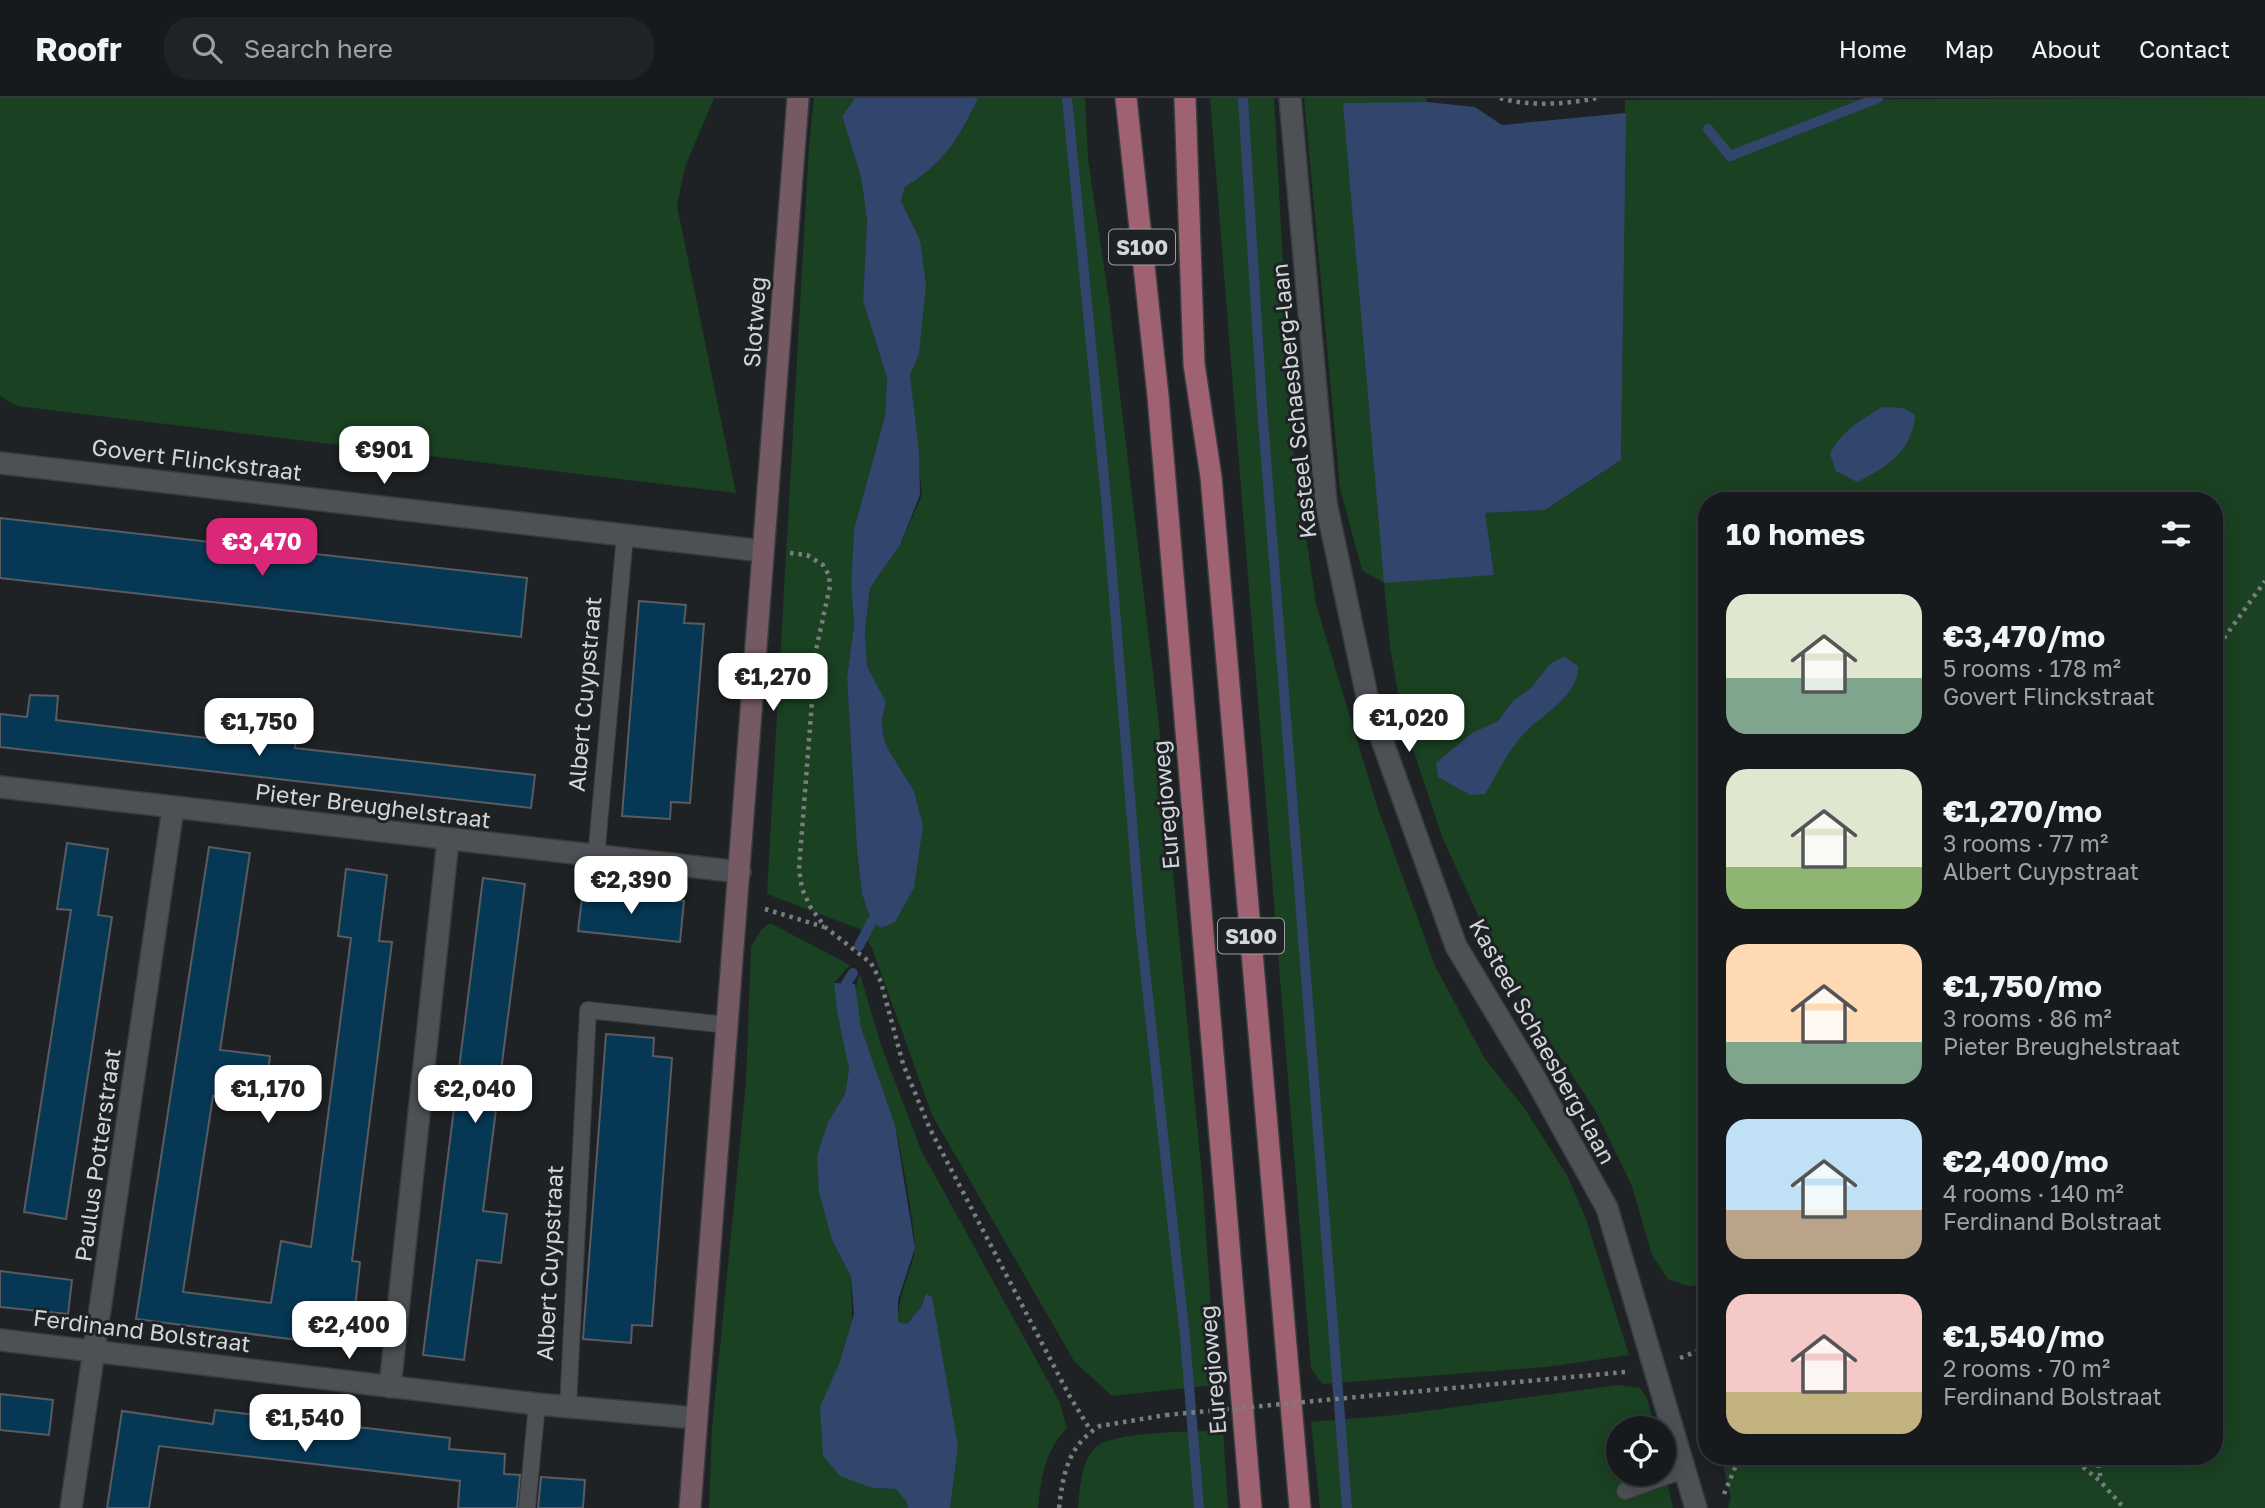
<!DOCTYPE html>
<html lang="en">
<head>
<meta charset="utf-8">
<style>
  body { margin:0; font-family:"Golos Text",sans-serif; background:#1f2325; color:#f1f3f6; height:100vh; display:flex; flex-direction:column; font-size:26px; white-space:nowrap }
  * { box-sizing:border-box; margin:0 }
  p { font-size:23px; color:#9ea1a3 }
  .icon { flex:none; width:38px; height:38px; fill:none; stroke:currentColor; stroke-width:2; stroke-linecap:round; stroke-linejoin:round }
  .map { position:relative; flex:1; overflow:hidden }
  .panel { position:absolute; left:1698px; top:394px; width:525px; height:973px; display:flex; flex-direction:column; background:#161a1c; border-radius:28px; box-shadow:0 4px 18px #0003,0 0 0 2px #35383b }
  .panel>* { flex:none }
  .controls { position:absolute; left:1606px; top:1318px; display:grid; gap:14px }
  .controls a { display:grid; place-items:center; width:70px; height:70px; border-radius:50%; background:#161a1c; box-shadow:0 4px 18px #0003,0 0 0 2px #35383b; font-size:35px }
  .price { position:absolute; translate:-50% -60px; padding:0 16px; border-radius:14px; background:#fff; color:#222; font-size:23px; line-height:46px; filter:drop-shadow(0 2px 4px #0008) }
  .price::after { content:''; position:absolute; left:50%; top:42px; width:21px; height:16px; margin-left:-10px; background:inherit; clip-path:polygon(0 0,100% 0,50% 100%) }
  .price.selected { background:#db2777; color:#fff }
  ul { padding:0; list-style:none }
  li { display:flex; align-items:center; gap:21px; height:175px; padding:0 28px }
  li span { display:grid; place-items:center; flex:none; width:196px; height:140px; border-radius:21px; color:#555 }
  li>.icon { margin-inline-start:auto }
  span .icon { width:84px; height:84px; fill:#fffc; stroke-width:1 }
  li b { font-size:30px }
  h2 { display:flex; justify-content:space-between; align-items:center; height:84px; padding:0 28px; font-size:30px }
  header { display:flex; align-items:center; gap:42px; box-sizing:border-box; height:98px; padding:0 35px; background:#161a1c; border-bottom:2px solid #35383b }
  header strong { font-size:33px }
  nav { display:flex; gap:38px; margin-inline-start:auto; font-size:24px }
  .search { width:490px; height:63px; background:#1f2325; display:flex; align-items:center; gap:18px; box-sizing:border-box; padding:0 24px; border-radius:28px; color:#9ea1a3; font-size:26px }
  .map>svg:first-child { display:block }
</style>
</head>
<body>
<header>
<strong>Roofr</strong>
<div class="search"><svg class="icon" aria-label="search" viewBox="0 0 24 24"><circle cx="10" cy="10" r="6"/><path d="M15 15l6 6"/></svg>Search here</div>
<nav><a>Home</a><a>Map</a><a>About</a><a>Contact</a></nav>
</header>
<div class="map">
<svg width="2265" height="1410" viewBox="0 0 2265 1410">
  <rect width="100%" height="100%" fill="#1e2225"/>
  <g fill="#1a4121">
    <path d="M 0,0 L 714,0 L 685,69 L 677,108 L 736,395 L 17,308 L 0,298 Z"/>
    <path d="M 814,0 L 855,0 L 842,18 L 861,79 L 867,122 L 863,203 L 887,278 L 885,318 L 854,431 L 851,485 L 854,528 L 847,579 L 857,753 L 862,796 L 871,822 L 914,693 L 888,651 L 883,638 L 882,622 L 886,604 L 867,568 L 865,534 L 870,490 L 900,447 L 922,397 L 910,277 L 919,256 L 920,142 L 901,103 L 905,89 C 943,66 960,40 978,0 L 1085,0 L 1088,61 L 1109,203 L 1158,617 L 1203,1089 L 1216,1287 L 1112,1298 L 1074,1263 L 932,1017 L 872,850 L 860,831 L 767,796 L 809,47 Z"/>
    <path d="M 1210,0 L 1274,0 L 1293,349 L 1316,506 L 1377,708 L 1435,868 L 1485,961 L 1525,1011 L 1568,1079 L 1586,1121 L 1629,1257 L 1546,1269 L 1322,1286 L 1311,1270 Z"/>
    <path d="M 1304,0 L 1426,0 L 1427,4 L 1343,6 L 1494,477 L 1484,415 L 1545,412 L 1621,362 L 1625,2 L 2265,0 L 2265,1410 L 1728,1410 L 1731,1400 L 1721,1358 L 2214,1358 L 2214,402 L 1706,402 L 1706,1187 L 1688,1188 L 1668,1181 L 1652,1157 L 1632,1088 L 1595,1012 L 1539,927 L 1490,843 L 1443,741 L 1402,618 L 1390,549 L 1384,485 L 1362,472 L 1340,390 Z"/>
    <path d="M 770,825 L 850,867 L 834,885 L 849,971 L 845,996 L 828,1024 L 832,1142 L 851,1179 L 852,1223 L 839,1266 L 872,1390 L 896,1391 L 906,1403 L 908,1410 L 709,1410 L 712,1330 L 746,985 L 751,849 L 761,832 Z"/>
    <path d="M 860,876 L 881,947 L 921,1052 L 1059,1303 L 1067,1330 C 1044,1355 1042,1377 1038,1410 L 950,1410 L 953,1382 L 926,1196 L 921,1209 L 907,1226 L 898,1225 C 898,1193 910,1179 915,1152 C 917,1139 899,1041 894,1025 C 884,989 843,909 860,876 Z"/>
    <path d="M 1618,1287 L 1640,1290 L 1647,1300 L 1655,1330 L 1619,1330 L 1619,1376 L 1664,1376 L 1664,1371 L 1673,1410 L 1320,1410 L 1311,1324 L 1396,1317 Z"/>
    <path d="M 1223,1332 L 1228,1410 L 1078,1410 C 1080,1392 1081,1362 1096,1349 C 1114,1333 1196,1334 1223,1332 Z"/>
  </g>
  <g fill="#32456c">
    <path d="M 855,0 L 978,0 C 959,41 944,65 905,89 L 901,103 L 920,142 L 926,187 L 919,256 L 910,277 L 919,354 L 920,397 L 900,447 L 870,490 L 865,534 L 867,568 L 886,604 L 882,622 L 883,638 L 888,651 L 914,693 L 923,728 L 914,790 L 895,824 L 881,830 L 871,822 L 862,796 L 857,753 L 847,579 L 854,528 L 851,485 L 854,431 L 885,318 L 887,279 L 863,203 L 867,122 L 861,79 L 842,18 Z"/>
    <path d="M 1427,4 L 1475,9 L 1502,27 L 1626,15 L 1621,362 L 1545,412 L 1485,415 L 1494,477 L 1384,485 L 1343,5 Z"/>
    <path d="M 1882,309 L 1904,310 L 1915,317 C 1912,354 1887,369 1857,384 L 1836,373 L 1830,356 C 1842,332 1860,323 1882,309 Z"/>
    <path d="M 1564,558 L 1578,568 C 1579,600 1539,617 1521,639 C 1506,656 1497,677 1485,696 L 1470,697 L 1438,679 L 1436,665 L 1472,635 L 1498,623 L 1513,603 L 1531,590 L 1550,566 Z"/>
    <path d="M 834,885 L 855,886 L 861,930 L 895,1027 L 915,1150 L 898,1202 L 898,1224 L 907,1226 L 921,1209 L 926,1196 L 932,1199 L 958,1348 L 950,1410 L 908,1410 L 906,1403 L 896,1391 L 872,1390 L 840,1378 L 823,1358 L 820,1309 L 839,1266 L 854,1216 L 851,1179 L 832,1142 L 819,1094 L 817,1058 L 828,1024 L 845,996 L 849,971 L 837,913 Z"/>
  </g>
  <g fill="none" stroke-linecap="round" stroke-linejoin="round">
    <g stroke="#32456c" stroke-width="10">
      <path d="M 1067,0 L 1106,400 L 1141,835 L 1185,1239 L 1199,1410"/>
      <path d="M 1243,0 L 1262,309 L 1347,1410"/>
      <path d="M 1708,31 L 1730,58 L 1878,0"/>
      <path d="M 859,848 L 872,823"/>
      <path d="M 846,886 L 853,875"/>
    </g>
  </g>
  <g fill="#063855" stroke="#585c60" stroke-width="2">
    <path d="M 0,420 L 527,480 L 521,539 L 0,480 Z"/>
    <path d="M 639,503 L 686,507 L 684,525 L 704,526 L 690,705 L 671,704 L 670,721 L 622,718 Z"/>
    <path d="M 30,597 L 58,598 L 56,622 L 248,645 L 249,627 L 297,633 L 295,650 L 535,677 L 531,710 L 0,649 L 0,616 L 27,619 Z"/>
    <path d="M 67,745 L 108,751 L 98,817 L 112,819 L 66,1121 L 24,1114 L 71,812 L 57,811 Z"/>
    <path d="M 209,749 L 250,755 L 220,952 L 270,958 L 264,1006 L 213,998 L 183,1194 L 271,1205 L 281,1143 L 311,1149 L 351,840 L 338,838 L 346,771 L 387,777 L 379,843 L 392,844 L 352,1163 L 360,1164 L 351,1249 L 136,1221 Z"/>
    <path d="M 483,780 L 525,786 L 483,1113 L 507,1116 L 501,1165 L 477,1162 L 464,1262 L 423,1257 Z"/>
    <path d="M 583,792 L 684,803 L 680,844 L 578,833 Z"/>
    <path d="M 606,936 L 654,940 L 653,958 L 672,960 L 652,1228 L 632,1227 L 631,1245 L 583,1241 Z"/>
    <path d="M 0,1173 L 72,1182 L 68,1216 L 0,1209 Z"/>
    <path d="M 0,1296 L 53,1302 L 49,1337 L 0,1332 Z"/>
    <path d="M 215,1312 L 450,1340 L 449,1351 L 505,1356 L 504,1376 L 520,1377 L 517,1410 L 458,1410 L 460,1383 L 159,1348 L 149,1410 L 107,1410 L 122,1313 L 213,1326 Z"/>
    <path d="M 541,1379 L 585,1382 L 583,1410 L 538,1410 Z"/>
  </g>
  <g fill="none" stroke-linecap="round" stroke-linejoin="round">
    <g stroke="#393c3e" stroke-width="18">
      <g id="lane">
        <path d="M 596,760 L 625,437"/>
        <path d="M 568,1309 L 588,912 L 727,927"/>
        <path d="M 1625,1393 L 1684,1372"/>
        <path d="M 527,1410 L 537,1306"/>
      </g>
    </g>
    <g stroke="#393c3e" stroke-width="24">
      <g id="street">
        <path d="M 1290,0 L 1326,405 L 1368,603 L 1456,848 L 1531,973 L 1607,1110 L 1696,1410"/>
        <path d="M 0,365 L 763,453"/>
        <path d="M 0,689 L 740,774"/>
        <path d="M 0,1242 L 537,1306 L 695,1320"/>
        <path d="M 390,1289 L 448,742"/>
        <path d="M 71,1410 L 173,710"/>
      </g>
    </g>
    <g stroke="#393c3e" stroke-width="24">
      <path id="secondary" d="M 690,1410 L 798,0"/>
    </g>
    <g stroke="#393c3e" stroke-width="24">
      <g id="primary">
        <path d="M 1126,0 L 1158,298 L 1251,1410"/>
        <path d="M 1185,0 L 1194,266 L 1211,379 L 1300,1410"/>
      </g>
    </g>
    <g stroke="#7a7d80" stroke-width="4.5" stroke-dasharray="3.5 5" stroke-linecap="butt">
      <path d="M 1500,0 C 1530,9 1567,6 1597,0"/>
      <path d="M 790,455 L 807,457 L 823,467 L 829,477 L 830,488 L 816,552 L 799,771 L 802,791 L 811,810 L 825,829 L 871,865 L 881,884 L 903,966 L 930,1031 L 1069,1297 L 1091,1333"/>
      <path d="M 2214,554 L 2265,483"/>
      <path d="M 765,811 L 824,829"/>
      <path d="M 1680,1260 L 1706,1250"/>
      <path d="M 1410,1294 L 1625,1274"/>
      <path d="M 2070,1358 L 2101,1384 L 2124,1410"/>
      <path d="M 2097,1358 L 2101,1383"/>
      <path d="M 1724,1396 L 1740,1358"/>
      <path d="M 1059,1410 C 1063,1376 1068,1347 1100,1328 L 1166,1317"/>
    </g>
    <use href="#lane" stroke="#4d5155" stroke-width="16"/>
    <use href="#street" stroke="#4d5155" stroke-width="21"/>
    <use href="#secondary" stroke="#765a63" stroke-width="21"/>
    <use href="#primary" stroke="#9f6272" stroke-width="21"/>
    <path stroke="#7a7d80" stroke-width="4.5" stroke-dasharray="3.5 5" stroke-linecap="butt" d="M 1166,1317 L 1410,1294"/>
  </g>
  <g text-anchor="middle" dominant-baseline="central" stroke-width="6" stroke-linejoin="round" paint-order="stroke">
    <g fill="#1e2225" stroke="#9da0a2" stroke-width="2">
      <rect x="1109" y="131.5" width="66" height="35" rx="5"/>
      <rect x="1218" y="820.5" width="66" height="35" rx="5"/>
    </g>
    <g font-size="21" font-weight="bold" fill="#d3d6d8">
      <text x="1142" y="149">S100</text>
      <text x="1251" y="838">S100</text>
    </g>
    <g font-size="23" fill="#d3d6d8" stroke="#1e2225">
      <text transform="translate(754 224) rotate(-86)">Slotweg</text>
      <text transform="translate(1293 303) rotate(-96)">Kasteel Schaesberg-laan</text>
      <text transform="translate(197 361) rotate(7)">Govert Flinckstraat</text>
      <text transform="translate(584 596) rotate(-85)">Albert Cuypstraat</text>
      <text transform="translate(373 707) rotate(7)">Pieter Breughelstraat</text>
      <text transform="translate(1165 707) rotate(-95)">Euregioweg</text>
      <text transform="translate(1543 943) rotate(61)">Kasteel Schaesberg-laan</text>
      <text transform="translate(97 1057) rotate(-82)">Paulus Potterstraat</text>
      <text transform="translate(549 1165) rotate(-87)">Albert Cuypstraat</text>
      <text transform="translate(142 1232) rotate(7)">Ferdinand Bolstraat</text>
      <text transform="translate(1212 1272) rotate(-95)">Euregioweg</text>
    </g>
  </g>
</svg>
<div class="controls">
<a><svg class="icon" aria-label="locate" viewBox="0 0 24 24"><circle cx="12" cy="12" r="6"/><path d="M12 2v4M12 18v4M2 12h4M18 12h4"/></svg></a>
</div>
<b class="price" style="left:384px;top:388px">€901</b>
<b class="price selected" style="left:262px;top:480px">€3,470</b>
<b class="price" style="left:773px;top:615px">€1,270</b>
<b class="price" style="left:1409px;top:656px">€1,020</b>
<b class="price" style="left:259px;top:660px">€1,750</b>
<b class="price" style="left:631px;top:818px">€2,390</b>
<b class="price" style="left:268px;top:1027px">€1,170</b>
<b class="price" style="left:475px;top:1027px">€2,040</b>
<b class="price" style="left:349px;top:1263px">€2,400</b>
<b class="price" style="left:305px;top:1356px">€1,540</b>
<section class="panel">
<h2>10 homes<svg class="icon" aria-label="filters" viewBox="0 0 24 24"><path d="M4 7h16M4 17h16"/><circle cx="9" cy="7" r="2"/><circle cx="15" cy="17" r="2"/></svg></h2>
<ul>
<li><span style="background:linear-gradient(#dfe7d0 60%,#7fa58c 0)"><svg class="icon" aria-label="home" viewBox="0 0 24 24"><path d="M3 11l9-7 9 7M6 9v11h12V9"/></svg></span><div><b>€3,470/mo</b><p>5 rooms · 178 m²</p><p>Govert Flinckstraat</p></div></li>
<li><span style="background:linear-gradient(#dfe7d0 70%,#8fb573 0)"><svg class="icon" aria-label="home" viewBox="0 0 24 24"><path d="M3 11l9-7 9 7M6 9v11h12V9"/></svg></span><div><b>€1,270/mo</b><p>3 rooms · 77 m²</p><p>Albert Cuypstraat</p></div></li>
<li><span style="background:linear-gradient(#ffd9b3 70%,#7fa58c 0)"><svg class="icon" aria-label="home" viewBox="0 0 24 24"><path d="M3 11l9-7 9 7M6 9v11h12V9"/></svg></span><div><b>€1,750/mo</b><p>3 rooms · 86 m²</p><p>Pieter Breughelstraat</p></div></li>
<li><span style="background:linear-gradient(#bfe0f5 65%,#b9a48a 0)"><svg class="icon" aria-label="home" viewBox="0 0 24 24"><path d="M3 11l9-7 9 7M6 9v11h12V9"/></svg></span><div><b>€2,400/mo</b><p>4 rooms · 140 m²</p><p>Ferdinand Bolstraat</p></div></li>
<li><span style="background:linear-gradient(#f6c9c9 70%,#c2b280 0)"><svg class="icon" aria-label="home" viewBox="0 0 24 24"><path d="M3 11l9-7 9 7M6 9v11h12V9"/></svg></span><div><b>€1,540/mo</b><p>2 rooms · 70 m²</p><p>Ferdinand Bolstraat</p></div></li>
</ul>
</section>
</div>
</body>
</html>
